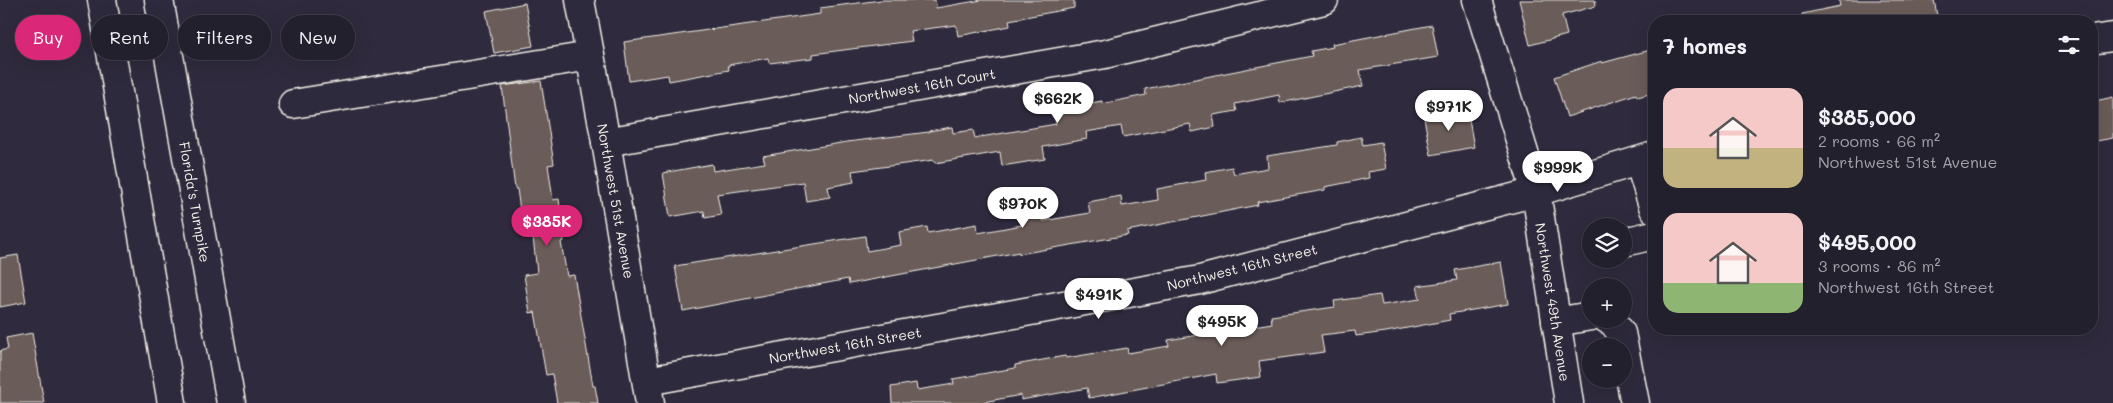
<!DOCTYPE html>
<html lang="en">
<head>
<meta charset="utf-8">
<style>
  body { margin:0; font-family:Mali,sans-serif; background:#2f2d3a; color:#f1f3f6; height:100vh; display:flex; flex-direction:column; font-size:19px; white-space:nowrap }
  * { box-sizing:border-box; margin:0 }
  p { font-size:16px; color:#a3a3aa }
  .icon { flex:none; width:28px; height:28px; fill:none; stroke:currentColor; stroke-width:2; stroke-linecap:round; stroke-linejoin:round }
  .map { position:relative; flex:1; overflow:hidden }
  .details { position:absolute; left:1648px; top:15px; width:450px; height:320px; display:flex; flex-direction:column; background:#23202e; border-radius:20px; box-shadow:0 5px 20px #0002,0 0 0 1px #403e4a }
  .details>* { flex:none }
  .guide { position:absolute; left:15px; top:15px; width:475px; height:45px; display:flex; gap:10px }
  .controls { position:absolute; left:1582px; top:218px; display:grid; gap:10px }
  .controls a { display:grid; place-items:center; width:50px; height:50px; border-radius:50%; background:#23202e; box-shadow:0 5px 20px #0002,0 0 0 1px #403e4a; font-size:25px }
  .price { position:absolute; translate:-50% -42px; padding:0 11px; border-radius:18px; background:#fff; color:#222; font-size:16px; line-height:32px; filter:drop-shadow(0 1px 2px #0008) }
  .price::after { content:''; position:absolute; left:50%; top:30px; width:15px; height:11px; margin-left:-8px; background:inherit; clip-path:polygon(0 0,100% 0,50% 100%) }
  .price.selected { background:#db2777; color:#fff }
  ul { padding:0; list-style:none }
  li { display:flex; align-items:center; gap:15px; height:125px; padding:0 15px }
  li span { display:grid; place-items:center; flex:none; width:140px; height:100px; border-radius:15px; color:#555 }
  li>.icon { margin-inline-start:auto }
  span .icon { width:60px; height:60px; fill:#fffc; stroke-width:1 }
  li b { font-size:21px }
  h2 { display:flex; justify-content:space-between; align-items:center; height:60px; padding:0 15px; font-size:21px }
  .chip { padding:0 18px; border-radius:22px; background:#23202e; box-shadow:0 5px 20px #0002,0 0 0 1px #403e4a; font-size:18px; line-height:45px }
  .chip.selected { background:#db2777; color:#fff }
  .map>svg:first-child { display:block }
</style>
</head>
<body>
<div class="map">
<svg width="2113" height="403" viewBox="0 0 2113 403">
  <rect width="100%" height="100%" fill="#2f2a3d"/>
  <filter id="ink" filterUnits="userSpaceOnUse"><feTurbulence type="fractalNoise" baseFrequency=".02" numOctaves="2"/><feDisplacementMap in="SourceGraphic" scale="10" xChannelSelector="R" yChannelSelector="G"/><feConvolveMatrix kernelMatrix="1 2 1 2 8 2 1 2 1" color-interpolation-filters="sRGB"/></filter>
  <g filter="url(#ink)">
    <g fill="#6a5b58" stroke="#f4f1e8">
      <path d="M 881,0 L 935,0 L 936,8 L 982,0 L 1074,0 L 1074,8 L 1009,20 L 1010,26 L 958,36 L 956,25 L 910,31 L 912,41 L 813,54 L 813,58 L 769,63 L 768,58 L 728,65 L 729,70 L 669,81 L 668,75 L 629,81 L 624,42 L 820,14 L 820,8 Z"/>
      <path d="M 1519,0 L 1595,0 L 1596,6 L 1562,15 L 1567,35 L 1530,45 Z"/>
      <path d="M 1839,0 L 1934,0 L 1937,15 L 1904,21 L 1803,21 L 1802,14 L 1840,6 Z"/>
      <path d="M 525,3 L 533,46 L 494,53 L 486,11 Z"/>
      <path d="M 1432,25 L 1438,57 L 1360,70 L 1363,86 L 1280,103 L 1279,95 L 1235,104 L 1237,111 L 1213,115 L 1215,127 L 1192,132 L 1190,124 L 1123,137 L 1121,126 L 1086,132 L 1087,139 L 1043,147 L 1045,159 L 1002,166 L 1000,152 L 935,163 L 934,160 L 852,171 L 854,182 L 828,187 L 830,197 L 806,201 L 803,182 L 717,194 L 721,215 L 705,218 L 704,211 L 670,217 L 663,173 L 712,164 L 713,171 L 765,163 L 763,156 L 847,142 L 929,132 L 929,131 L 952,127 L 953,133 L 973,130 L 975,138 L 1056,124 L 1053,110 L 1102,101 L 1102,104 L 1146,95 L 1145,89 L 1312,56 L 1311,51 L 1333,47 L 1332,44 Z"/>
      <path d="M 1654,49 L 1654,93 L 1637,97 L 1636,94 L 1567,117 L 1554,77 L 1602,61 L 1602,63 Z"/>
      <path d="M 541,81 L 554,164 L 548,165 L 553,200 L 559,199 L 564,241 L 561,242 L 567,276 L 574,275 L 593,386 L 595,386 L 598,403 L 557,403 L 552,374 L 546,375 L 535,312 L 530,313 L 524,275 L 537,273 L 536,263 L 532,229 L 523,231 L 517,189 L 515,189 L 502,86 Z"/>
      <path d="M 2113,97 L 2113,138 L 2091,142 L 2091,102 Z"/>
      <path d="M 1467,109 L 1474,147 L 1431,155 L 1424,118 Z"/>
      <path d="M 1361,137 L 1363,145 L 1381,142 L 1386,169 L 1368,172 L 1369,178 L 1325,187 L 1325,190 L 1257,202 L 1258,205 L 1127,231 L 1128,235 L 1019,254 L 1019,252 L 849,284 L 848,279 L 683,311 L 675,266 L 865,236 L 867,251 L 901,245 L 899,232 L 927,227 L 928,233 L 977,224 L 978,233 L 1022,225 L 1018,200 L 1039,196 L 1043,221 L 1090,213 L 1088,202 L 1121,196 L 1122,206 L 1158,200 L 1157,189 L 1206,180 L 1205,172 L 1232,167 L 1234,174 L 1268,168 L 1267,156 L 1337,145 L 1337,142 Z"/>
      <path d="M 18,255 L 26,302 L 0,307 L 0,258 Z"/>
      <path d="M 1501,262 L 1508,304 L 1449,314 L 1450,320 L 1386,332 L 1356,336 L 1355,331 L 1321,335 L 1324,352 L 1259,361 L 1261,377 L 1217,383 L 1216,374 L 1089,398 L 1087,388 L 1021,400 L 1021,395 L 978,403 L 892,403 L 891,387 L 916,383 L 917,390 L 954,384 L 953,379 L 1015,368 L 1015,365 L 1065,356 L 1066,358 L 1127,348 L 1128,353 L 1169,346 L 1168,340 L 1272,323 L 1271,316 L 1335,307 L 1334,301 L 1380,295 L 1382,305 L 1420,299 L 1417,286 L 1457,280 L 1455,270 Z"/>
      <path d="M 32,333 L 44,403 L 0,403 L 0,351 L 8,349 L 6,338 Z"/>
    </g>
    <g fill="none" stroke-linecap="round" stroke-linejoin="round">
      <g stroke="#f4f1e8" stroke-width="31">
        <g id="minor">
          <path d="M 580,0 L 606,142 L 650,403"/>
          <path d="M 1477,0 L 1536,192 L 1569,403"/>
          <path d="M 2091,40 L 2113,37"/>
          <path d="M 293,104 L 590,56"/>
          <path d="M 606,142 L 1105,54 L 1324,0"/>
          <path d="M 1639,161 L 1654,209"/>
          <path d="M 1624,242 L 1654,235"/>
          <path d="M 1607,319 L 1611,319 L 1621,333 L 1635,403"/>
          <path d="M 1556,322 L 1591,316"/>
          <path d="M 647,381 L 1200,280 L 1536,192 L 1654,156"/>
        </g>
      </g>
      <g stroke="#f4f1e8" stroke-width="31">
        <g id="highway">
          <path d="M 102,0 L 172,403"/>
          <path d="M 159,0 L 231,403"/>
        </g>
      </g>
      <use href="#minor" stroke="#2f2a3d" stroke-width="28"/>
      <use href="#highway" stroke="#2f2a3d" stroke-width="28"/>
    </g>
  </g>
  <g text-anchor="middle" dominant-baseline="central" stroke-width="5" stroke-linejoin="round" paint-order="stroke">
    <g font-size="14" fill="#f4f1e8" stroke="#2f2a3d">
      <text transform="translate(922 86) rotate(-10)">Northwest 16th Court</text>
      <text transform="translate(616 201) rotate(80)">Northwest 51st Avenue</text>
      <text transform="translate(195 202) rotate(80)">Florida's Turnpike</text>
      <text transform="translate(1242 267) rotate(-14)">Northwest 16th Street</text>
      <text transform="translate(1553 302) rotate(81)">Northwest 49th Avenue</text>
      <text transform="translate(845 345) rotate(-10)">Northwest 16th Street</text>
    </g>
  </g>
</svg>
<div class="controls">
<a><svg class="icon" aria-label="layers" viewBox="0 0 24 24"><path d="M12 4l9 5-9 5-9-5zM3 14l9 5 9-5"/></svg></a>
<a>+</a>
<a>−</a>
</div>
<b class="price" style="left:1058px;top:124px">$662K</b>
<b class="price" style="left:1449px;top:132px">$971K</b>
<b class="price" style="left:1558px;top:193px">$999K</b>
<b class="price" style="left:1023px;top:229px">$970K</b>
<b class="price selected" style="left:547px;top:247px">$385K</b>
<b class="price" style="left:1099px;top:320px">$491K</b>
<b class="price" style="left:1222px;top:347px">$495K</b>
<div class="guide">
<a class="chip selected">Buy</a>
<a class="chip">Rent</a>
<a class="chip">Filters</a>
<a class="chip">New</a>
</div>
<section class="details">
<h2>7 homes<svg class="icon" aria-label="filters" viewBox="0 0 24 24"><path d="M4 7h16M4 17h16"/><circle cx="9" cy="7" r="2"/><circle cx="15" cy="17" r="2"/></svg></h2>
<ul>
<li><span style="background:linear-gradient(#f6c9c9 60%,#c2b280 0)"><svg class="icon" aria-label="home" viewBox="0 0 24 24"><path d="M3 11l9-7 9 7M6 9v11h12V9"/></svg></span><div><b>$385,000</b><p>2 rooms · 66 m²</p><p>Northwest 51st Avenue</p></div></li>
<li><span style="background:linear-gradient(#f6c9c9 70%,#8fb573 0)"><svg class="icon" aria-label="home" viewBox="0 0 24 24"><path d="M3 11l9-7 9 7M6 9v11h12V9"/></svg></span><div><b>$495,000</b><p>3 rooms · 86 m²</p><p>Northwest 16th Street</p></div></li>
</ul>
</section>
</div>
</body>
</html>
